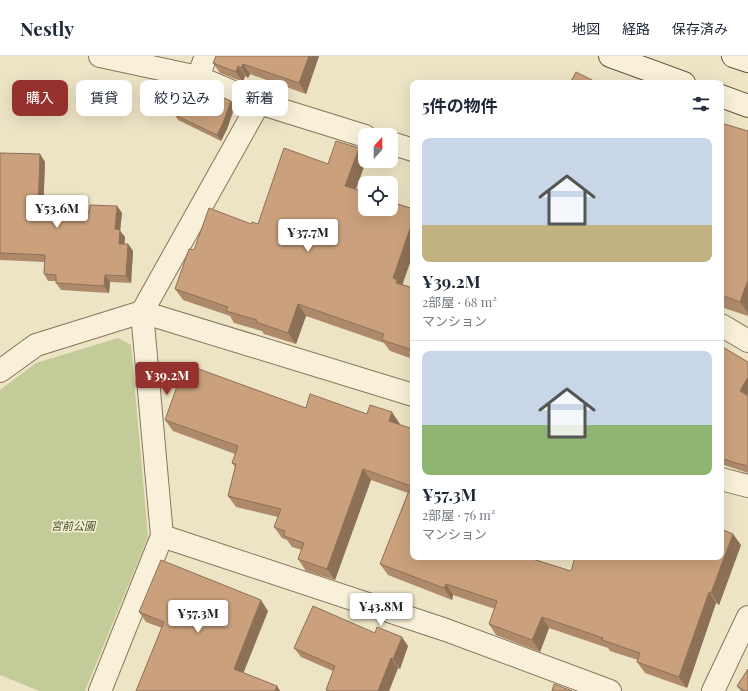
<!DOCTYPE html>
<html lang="ja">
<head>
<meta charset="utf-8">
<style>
  body { margin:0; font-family:"Playfair Display","Noto Sans JP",serif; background:#f6f6f7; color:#1f2937; height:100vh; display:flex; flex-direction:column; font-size:15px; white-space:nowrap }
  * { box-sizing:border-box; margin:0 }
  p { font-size:13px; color:#747a83 }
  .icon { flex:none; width:22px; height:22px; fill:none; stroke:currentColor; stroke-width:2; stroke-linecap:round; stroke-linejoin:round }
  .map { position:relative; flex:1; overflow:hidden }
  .sheet { position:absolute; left:410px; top:24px; width:314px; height:480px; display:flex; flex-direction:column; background:#fff; border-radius:8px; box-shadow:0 4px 16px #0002 }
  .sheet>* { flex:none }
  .guide { position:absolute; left:12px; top:24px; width:338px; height:36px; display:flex; gap:8px }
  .needle { width:26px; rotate:21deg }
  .fabs { position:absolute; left:358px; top:72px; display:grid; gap:8px }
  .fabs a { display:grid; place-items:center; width:40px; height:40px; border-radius:8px; background:#fff; box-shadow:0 4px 16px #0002; font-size:20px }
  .price { position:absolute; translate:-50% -34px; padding:0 9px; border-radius:4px; background:#fff; color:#222; font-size:13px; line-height:26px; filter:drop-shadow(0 1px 2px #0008) }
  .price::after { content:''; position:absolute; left:50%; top:24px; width:12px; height:9px; margin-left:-6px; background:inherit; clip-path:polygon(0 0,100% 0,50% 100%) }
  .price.on { background:#95322d; color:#fff }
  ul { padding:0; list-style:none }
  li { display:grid; align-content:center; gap:8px; height:212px; padding:0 12px }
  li+li { border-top:1px solid #e0e1e3 }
  li span { display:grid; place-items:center; height:124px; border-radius:8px; color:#555 }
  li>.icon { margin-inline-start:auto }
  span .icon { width:72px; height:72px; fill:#fffc; stroke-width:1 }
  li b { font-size:17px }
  h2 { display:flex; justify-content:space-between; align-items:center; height:48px; padding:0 12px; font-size:17px }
  .pill { padding:0 14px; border-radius:8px; background:#fff; box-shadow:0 4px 16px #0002; font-size:14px; line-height:36px }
  .pill.on { background:#95322d; color:#fff }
  header { display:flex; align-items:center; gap:24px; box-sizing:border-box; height:56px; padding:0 20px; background:#fff; border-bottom:1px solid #e0e1e3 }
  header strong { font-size:19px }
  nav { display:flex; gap:22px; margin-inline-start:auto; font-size:14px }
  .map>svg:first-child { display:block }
</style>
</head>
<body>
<header>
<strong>Nestly</strong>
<nav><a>地図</a><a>経路</a><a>保存済み</a></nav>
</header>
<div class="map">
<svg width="748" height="635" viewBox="0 0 748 635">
  <rect width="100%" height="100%" fill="#ede3c5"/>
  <path fill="#c3cb99" d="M 118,282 L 131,289 L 148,481 L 85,635 L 39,635 L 0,619 L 0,334 L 36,307 Z"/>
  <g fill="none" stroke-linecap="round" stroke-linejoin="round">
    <g stroke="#88755c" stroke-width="24">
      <g id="minor">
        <path d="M 100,0 L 198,21 L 259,47 L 365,80"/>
        <path d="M 198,21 L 206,0"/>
        <path d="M 391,87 L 413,94"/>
        <path d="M 721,269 L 748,285"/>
        <path d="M 0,315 L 36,289 L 142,256 L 413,339"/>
        <path d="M 721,423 L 748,430"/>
        <path d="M 162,480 L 446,574 L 610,635"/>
        <path d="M 100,635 L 162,480 L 142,256 L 259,47"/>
        <path d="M 713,635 L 748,561"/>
      </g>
    </g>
    <g stroke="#69563f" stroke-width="24">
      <g id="secondary">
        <path d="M 610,0 L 684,27"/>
        <path d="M 733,0 L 748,5"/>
        <path d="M 721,40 L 748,50"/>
      </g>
    </g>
    <use href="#minor" stroke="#f8f0d8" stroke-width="22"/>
    <use href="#secondary" stroke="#f8f0d8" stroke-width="22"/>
  </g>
  <g fill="#ae8a6b">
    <path d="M 216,0 L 319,0 L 306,38 L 250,18 L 248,22 L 245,20 L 243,26 L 220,17 L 213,7 Z"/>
    <path d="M 204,48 L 235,50 L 227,73 L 221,85 L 178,64 L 175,59 Z"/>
    <path d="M 721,67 L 748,75 L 748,260 L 721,251 Z"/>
    <path d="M 0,97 L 40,98 L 45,106 L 43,153 L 89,156 L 117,150 L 122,157 L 120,175 L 125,181 L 124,188 L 128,188 L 133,195 L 131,227 L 110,226 L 109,237 L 61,234 L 56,227 L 56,225 L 48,225 L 44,218 L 44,206 L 0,204 Z"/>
    <path d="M 366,105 L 356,133 L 413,153 L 413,198 L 402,228 L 413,232 L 413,303 L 390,295 L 384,287 L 306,260 L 296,288 L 264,278 L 262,275 L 234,267 L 230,260 L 183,244 L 175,233 L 194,194 L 251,168 L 258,168 L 328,108 Z"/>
    <path d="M 721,290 L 748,306 L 748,417 L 721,408 Z"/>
    <path d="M 306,352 L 367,358 L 400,368 L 399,369 L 413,373 L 413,501 L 538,501 L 537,504 L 571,515 L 741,489 L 719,549 L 716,547 L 687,632 L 645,617 L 637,606 L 638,604 L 610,595 L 608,592 L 549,572 L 540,596 L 496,579 L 489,568 L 495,553 L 453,539 L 452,544 L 388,519 L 380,508 L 408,437 L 371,424 L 335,524 L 306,515 L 298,503 L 302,494 L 292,491 L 287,484 L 282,482 L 274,471 L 278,461 L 236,451 L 228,440 L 235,411 L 232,407 L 235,398 L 173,375 L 165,364 Z"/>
    <path d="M 268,555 L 243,617 L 277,630 L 280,635 L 136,635 L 162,572 L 146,566 L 139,556 Z"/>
    <path d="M 375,577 L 408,590 L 400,613 L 398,612 L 389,635 L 327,635 L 326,634 L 333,615 L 301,601 L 294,592 Z"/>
    <path d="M 737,630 L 748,635 L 741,635 Z"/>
  </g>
  <g fill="#8d7157">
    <path d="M 309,0 L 319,0 L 306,38 L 299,27 Z"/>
    <path d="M 243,8 L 250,18 L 248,22 L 241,12 Z"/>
    <path d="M 238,10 L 245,20 L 243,26 L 236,16 Z"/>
    <path d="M 231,45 L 235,50 L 227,73 L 221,85 L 217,79 Z"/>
    <path d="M 359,92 L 365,101 L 365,105 L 366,105 L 353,141 L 345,130 Z"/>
    <path d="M 40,98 L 45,106 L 43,160 L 38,153 Z"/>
    <path d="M 117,150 L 122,157 L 120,175 L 125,181 L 124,195 L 119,188 L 115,173 Z"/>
    <path d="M 413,164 L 413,198 L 402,230 L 404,238 L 393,222 Z"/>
    <path d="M 128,188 L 133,195 L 131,227 L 126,220 Z"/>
    <path d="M 105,219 L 110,226 L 109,237 L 104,230 Z"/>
    <path d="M 748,224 L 748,257 L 740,246 Z"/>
    <path d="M 298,248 L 306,260 L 296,288 L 288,277 Z"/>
    <path d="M 748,321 L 748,339 L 740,335 Z"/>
    <path d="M 392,356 L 400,368 L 396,376 L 389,365 Z"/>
    <path d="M 363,413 L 371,424 L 335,524 L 327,513 Z"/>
    <path d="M 733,478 L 741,489 L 719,549 L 711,537 Z"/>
    <path d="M 526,501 L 538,501 L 534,512 Z"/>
    <path d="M 446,528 L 453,539 L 452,544 L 444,532 Z"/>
    <path d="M 709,536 L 716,547 L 687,632 L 679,621 Z"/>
    <path d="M 261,544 L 268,555 L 241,623 L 234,613 Z"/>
    <path d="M 542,561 L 549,572 L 540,596 L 532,584 Z"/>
    <path d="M 402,581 L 408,590 L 400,613 L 393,603 Z"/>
    <path d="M 391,602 L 398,612 L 389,635 L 378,635 Z"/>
    <path d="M 277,630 L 280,635 L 275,635 Z"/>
  </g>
  <g fill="#caa17c" stroke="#8d7157">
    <path d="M 216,0 L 309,0 L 299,27 L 243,8 L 241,12 L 238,10 L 236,16 L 213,7 Z"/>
    <path d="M 576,16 L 598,27 L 570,27 Z"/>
    <path d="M 208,35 L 231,45 L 223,67 L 217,79 L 175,59 L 185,38 L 204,48 Z"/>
    <path d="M 721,67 L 748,75 L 748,224 L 740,246 L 721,239 L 721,172 L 723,164 L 721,164 Z"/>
    <path d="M 336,85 L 359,92 L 345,130 L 365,136 L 365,153 L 391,153 L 391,146 L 413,153 L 413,164 L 393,222 L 397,224 L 396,227 L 413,232 L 413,294 L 382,284 L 384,278 L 298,248 L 288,277 L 256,266 L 257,264 L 226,255 L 228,251 L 175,233 L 189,193 L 194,194 L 209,152 L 251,168 L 252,166 L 258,168 L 284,92 L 328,108 Z"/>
    <path d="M 0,97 L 40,98 L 38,153 L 89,156 L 90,149 L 117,150 L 115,173 L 120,174 L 119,188 L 128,188 L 126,220 L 105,219 L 104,230 L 56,227 L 56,219 L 44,218 L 45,199 L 0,197 Z"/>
    <path d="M 721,290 L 748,306 L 748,321 L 740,335 L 748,340 L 748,411 L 745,409 L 735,407 L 721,402 Z"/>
    <path d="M 185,308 L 306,352 L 310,338 L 367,358 L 370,349 L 392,356 L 389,365 L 413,373 L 413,501 L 526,501 L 571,515 L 575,501 L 721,501 L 721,473 L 733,478 L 711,537 L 709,536 L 679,621 L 637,606 L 640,597 L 602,584 L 603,582 L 542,561 L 532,584 L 489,568 L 497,545 L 446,528 L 444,532 L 380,508 L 411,430 L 363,413 L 327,513 L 298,503 L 304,487 L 284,480 L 285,475 L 274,471 L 281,453 L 228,440 L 236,408 L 232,407 L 238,390 L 165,364 Z"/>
    <path d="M 161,504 L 261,544 L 234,613 L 277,630 L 275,635 L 136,635 L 164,566 L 139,556 Z"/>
    <path d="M 313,550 L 375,577 L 377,571 L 402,581 L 393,603 L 391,602 L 378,635 L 329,635 L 326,634 L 335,610 L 294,592 Z"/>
    <path d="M 748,613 L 748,635 L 745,635 L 737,630 Z"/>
    <path d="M 554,628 L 572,635 L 552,635 Z"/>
  </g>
  <g text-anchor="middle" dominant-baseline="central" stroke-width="3.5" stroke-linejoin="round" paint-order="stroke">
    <g font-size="11" font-style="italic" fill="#465426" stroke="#f5edd4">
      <text x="73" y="469">宮前公園</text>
    </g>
  </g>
</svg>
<div class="fabs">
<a><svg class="needle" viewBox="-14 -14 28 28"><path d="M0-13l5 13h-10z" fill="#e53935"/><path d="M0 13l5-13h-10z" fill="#747a83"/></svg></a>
<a><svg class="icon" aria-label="locate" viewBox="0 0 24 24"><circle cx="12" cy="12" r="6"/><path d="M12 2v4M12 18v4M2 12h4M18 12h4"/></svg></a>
</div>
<b class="price" style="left:57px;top:173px">¥53.6M</b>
<b class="price" style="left:308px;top:197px">¥37.7M</b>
<b class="price on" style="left:167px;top:340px">¥39.2M</b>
<b class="price" style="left:381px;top:571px">¥43.8M</b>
<b class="price" style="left:198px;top:578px">¥57.3M</b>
<div class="guide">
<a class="pill on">購入</a>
<a class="pill">賃貸</a>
<a class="pill">絞り込み</a>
<a class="pill">新着</a>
</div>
<section class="sheet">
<h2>5件の物件<svg class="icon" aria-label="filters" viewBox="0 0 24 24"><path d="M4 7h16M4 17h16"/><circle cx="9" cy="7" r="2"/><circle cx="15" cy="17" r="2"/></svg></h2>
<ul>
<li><span style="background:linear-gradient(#c9d6e8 70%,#c2b280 0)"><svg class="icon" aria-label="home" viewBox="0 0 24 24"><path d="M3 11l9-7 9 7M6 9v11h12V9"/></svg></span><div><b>¥39.2M</b><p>2部屋 · 68 m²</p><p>マンション</p></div></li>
<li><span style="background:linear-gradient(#c9d6e8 60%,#8fb573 0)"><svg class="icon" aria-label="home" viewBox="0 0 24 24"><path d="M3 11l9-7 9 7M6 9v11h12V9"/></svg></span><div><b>¥57.3M</b><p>2部屋 · 76 m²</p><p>マンション</p></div></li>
</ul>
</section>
</div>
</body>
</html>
